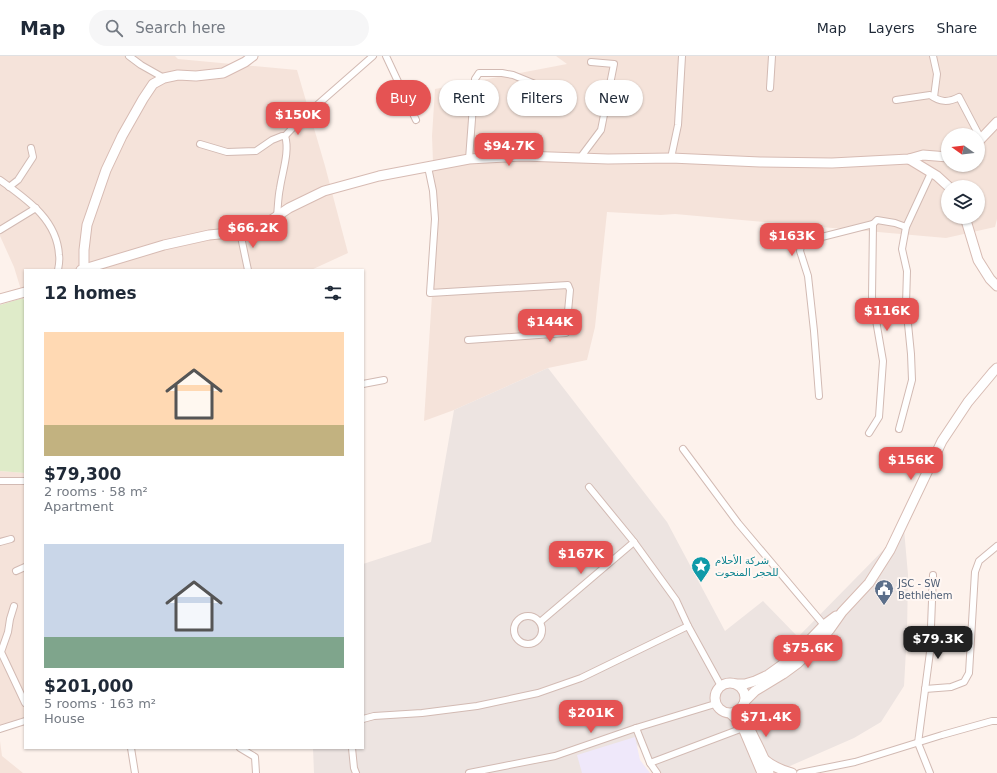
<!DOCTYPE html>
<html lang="en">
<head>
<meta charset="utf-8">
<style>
  body { margin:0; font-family:"DejaVu Sans",Vazirmatn,sans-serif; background:#f6f6f7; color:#1f2937; height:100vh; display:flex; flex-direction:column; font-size:15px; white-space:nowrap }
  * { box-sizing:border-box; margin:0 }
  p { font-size:13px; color:#747a83 }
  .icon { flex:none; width:22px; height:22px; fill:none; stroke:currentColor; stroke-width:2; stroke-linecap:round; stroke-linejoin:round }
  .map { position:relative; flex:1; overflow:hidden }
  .drawer { position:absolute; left:24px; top:213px; width:340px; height:480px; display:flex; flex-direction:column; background:#fff; border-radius:0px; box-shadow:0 1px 3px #0004 }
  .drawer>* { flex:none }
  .guide { position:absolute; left:376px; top:24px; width:380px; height:36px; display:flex; gap:8px }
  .needle { width:26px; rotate:284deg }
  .buttons { position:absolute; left:941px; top:72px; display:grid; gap:8px }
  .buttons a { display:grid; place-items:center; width:44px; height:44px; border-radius:50%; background:#fff; box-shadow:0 1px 3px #0004; font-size:20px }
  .price { position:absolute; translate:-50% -34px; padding:0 9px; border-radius:8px; background:#e55353; color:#fff; font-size:13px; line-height:26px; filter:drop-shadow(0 1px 2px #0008) }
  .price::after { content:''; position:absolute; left:50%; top:24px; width:12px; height:9px; margin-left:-6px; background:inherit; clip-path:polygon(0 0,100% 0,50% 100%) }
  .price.current { background:#222; color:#fff }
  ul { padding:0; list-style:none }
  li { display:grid; align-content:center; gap:8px; height:212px; padding:0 20px }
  li span { display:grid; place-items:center; height:124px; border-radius:0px; color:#555 }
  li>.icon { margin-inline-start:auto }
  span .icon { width:72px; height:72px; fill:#fffc; stroke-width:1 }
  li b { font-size:17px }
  h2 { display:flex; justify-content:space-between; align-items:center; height:48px; padding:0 20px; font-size:17px }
  .tag { padding:0 14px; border-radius:18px; background:#fff; box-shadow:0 1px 3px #0004; font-size:14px; line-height:36px }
  .tag.current { background:#e55353; color:#fff }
  header { display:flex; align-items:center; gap:24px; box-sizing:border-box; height:56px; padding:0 20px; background:#fff; border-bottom:1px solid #e0e1e3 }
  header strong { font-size:19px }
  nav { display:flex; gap:22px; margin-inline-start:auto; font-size:14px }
  .search { width:280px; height:36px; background:#f6f6f7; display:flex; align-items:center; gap:10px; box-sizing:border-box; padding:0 14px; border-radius:22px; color:#747a83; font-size:15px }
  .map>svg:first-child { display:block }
</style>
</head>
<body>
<header>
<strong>Map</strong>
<div class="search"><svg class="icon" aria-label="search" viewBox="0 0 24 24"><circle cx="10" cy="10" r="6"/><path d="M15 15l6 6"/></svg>Search here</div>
<nav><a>Map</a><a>Layers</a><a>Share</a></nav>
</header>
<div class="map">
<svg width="997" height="717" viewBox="0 0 997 717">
  <rect width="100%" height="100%" fill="#fdf2ec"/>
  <g fill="#f5e3da" fill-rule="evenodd">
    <path d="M 0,0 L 175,0 L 178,3 L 297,14 L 325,110 L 348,197 L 311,214 L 25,214 L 25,247 L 14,211 L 0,180 Z"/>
    <path d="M 556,0 L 997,0 L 997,163 L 995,171 L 946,182 L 675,158 L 661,159 L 607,156 L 595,271 L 587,304 L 548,312 L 454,354 L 424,365 L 434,208 L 435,166 L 432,112 L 433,106 L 432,80 L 435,33 L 567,8 ZM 948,79 L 978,79 L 978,109 L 948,109 ZM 948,131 L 978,131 L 978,161 L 948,161 Z"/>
    <path d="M 0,415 L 25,417 L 25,665 L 0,673 Z"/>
    <path d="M 0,685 L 2,700 L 23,717 L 0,717 Z"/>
  </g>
  <path fill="#ede4e1" d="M 548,312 L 667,466 L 725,575 L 763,545 L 798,581 L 904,473 L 908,519 L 907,576 L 904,630 L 881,666 L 854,682 L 774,717 L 660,717 L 633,684 L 583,717 L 314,717 L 313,692 L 363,692 L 363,508 L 431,486 L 454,354 Z"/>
  <path fill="#efe8fa" d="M 635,681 L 640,704 L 650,717 L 582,717 L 577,699 Z"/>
  <path fill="#dfebc9" d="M 23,242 L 25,247 L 25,417 L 0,415 L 0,249 Z"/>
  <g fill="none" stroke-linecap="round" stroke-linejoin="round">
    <g stroke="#d2bab3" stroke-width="8">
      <g id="street">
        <path d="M 129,0 L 141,9 L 164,22"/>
        <path d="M 386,0 L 416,64"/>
        <path d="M 933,0 L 937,18 L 934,41"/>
        <path d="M 770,32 L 772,0"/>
        <path d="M 896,44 L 930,39 C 940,46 948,47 959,41 L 981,83"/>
        <path d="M 200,88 L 227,96 L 256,95 L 272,84 L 282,80 L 285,80 L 300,64 L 373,0"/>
        <path d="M 580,102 L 601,74 L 614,8 L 591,6"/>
        <path d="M 671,102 L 678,69 L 682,0"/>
        <path d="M 469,103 L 475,23 L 479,17 L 502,17 L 513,19 L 535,28 L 541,37"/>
        <path d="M 428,111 L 433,135 L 435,163 L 430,237 L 568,229 L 570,234 L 566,277 L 468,284"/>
        <path d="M 0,124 C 26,143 57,163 59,199 C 60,204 59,209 58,214"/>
        <path d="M 9,131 L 18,124 L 33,101 L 31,92"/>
        <path d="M 277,160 C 278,151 278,141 280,132 C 282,117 290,95 285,80"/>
        <path d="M 0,174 L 36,152"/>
        <path d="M 240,176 L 248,214"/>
        <path d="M 363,328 L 384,324"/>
        <path d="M 819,340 L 814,275 L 808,220 L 800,195 L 802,186 L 873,168 L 877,164 L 895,167 L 906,171"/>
        <path d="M 899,373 L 912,324 L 911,298 L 906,248 L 907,215 L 902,193 L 906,171 L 931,117"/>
        <path d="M 869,377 L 879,361 L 883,305 L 872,241 L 873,168"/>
        <path d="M 683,393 L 738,467 L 824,569"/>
        <path d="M 0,425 L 25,425"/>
        <path d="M 589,431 L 634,486 L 676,544 L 688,570 L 721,630"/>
        <path d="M 0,486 L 11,483"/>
        <path d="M 16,515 L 25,511"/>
        <path d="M 14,550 L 10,563 L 8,576 L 1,596 L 25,647"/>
        <circle cx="528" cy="574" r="14"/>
        <path d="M 540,566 L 634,486"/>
        <path d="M 925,633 L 951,631 L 964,626 L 969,617 L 975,516 L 979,505 L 997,490"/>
        <path d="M 363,663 L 374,660 L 422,657 L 477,650 L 538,637 L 581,622 L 688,570"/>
        <path d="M 636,672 L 650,707 L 657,717"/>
        <path d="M 0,673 L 25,665"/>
        <path d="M 131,692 L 135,717"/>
        <path d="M 240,692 L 255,701 L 256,717"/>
        <path d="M 352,692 L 354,712 L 356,717"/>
        <path d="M 650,707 L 743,672"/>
        <path d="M 469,717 L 555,700 L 636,672 L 715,648"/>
        <path d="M 800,717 L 855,706 L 942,679 L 992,665 L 997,665"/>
        <path d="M 930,717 L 918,687 L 930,596 L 933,519"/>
      </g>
    </g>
    <g stroke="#d7bbb3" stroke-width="11">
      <g id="secondary">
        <path d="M 978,86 L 997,66"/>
        <path d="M 909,103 L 937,120 L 949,131"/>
        <path d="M 965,161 L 978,204 L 990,223 L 997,230"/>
        <path d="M 84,213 L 84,194 L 87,169 L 106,114 L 122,80 L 143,43 L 153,28 L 164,22 L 178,19 L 196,20 L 223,17 L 245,6 L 253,0"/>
        <path d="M 81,214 L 164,189 L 209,179 L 240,176 L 264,169 L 289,152 L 324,135 L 379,120 L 469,103 L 523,100 L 608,103 L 671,102 L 760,106 L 832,107 L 909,103 L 923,99 L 948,101"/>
        <path d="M 0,243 L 25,236"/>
        <circle cx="730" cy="642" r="15"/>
        <path d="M 736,628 L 745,628 L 755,625 L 768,619 L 782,609 L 799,595 L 824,569 L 836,560"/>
        <path d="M 745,645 L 755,635 L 783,618 L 798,607 L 815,591 L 830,573 L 842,556 L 869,527 L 890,494 L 942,385 L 968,346 L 993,316 L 997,312"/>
        <path d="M 743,649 C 745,667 754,681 761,696 C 764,703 768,710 769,717"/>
        <path d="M 731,658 L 738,665 L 743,672 L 762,717"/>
        <path d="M 765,704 C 773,711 781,714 792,717"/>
      </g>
    </g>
    <use href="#street" stroke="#fff" stroke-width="6"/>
    <use href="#secondary" stroke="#fff" stroke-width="9"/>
  </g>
  <defs>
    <g id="sight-pin" transform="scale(1)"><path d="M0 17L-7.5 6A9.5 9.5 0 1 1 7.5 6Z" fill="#0f9aa8" stroke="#fff7f3"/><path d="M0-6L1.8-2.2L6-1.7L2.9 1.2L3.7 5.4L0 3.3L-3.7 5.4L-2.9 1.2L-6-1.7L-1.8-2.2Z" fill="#fff"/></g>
    <g id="civic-pin" transform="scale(1)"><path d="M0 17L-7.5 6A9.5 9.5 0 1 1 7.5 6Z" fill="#5c6f8a" stroke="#fff7f3"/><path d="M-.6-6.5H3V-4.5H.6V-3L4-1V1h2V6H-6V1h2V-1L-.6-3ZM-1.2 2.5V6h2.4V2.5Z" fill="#fff"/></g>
  </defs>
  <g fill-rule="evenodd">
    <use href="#sight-pin" x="701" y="510"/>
    <use href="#civic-pin" x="884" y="533"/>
  </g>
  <g text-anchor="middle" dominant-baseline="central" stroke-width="4" stroke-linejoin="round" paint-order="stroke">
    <g font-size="10" fill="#0d838f" stroke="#fff7f3" text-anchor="start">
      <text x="715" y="504">شركة الأحلام<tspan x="715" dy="12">للحجر المنحوت</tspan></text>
    </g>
    <g font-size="10" fill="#4e5e75" stroke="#fff7f3" text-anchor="start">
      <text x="898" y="527">JSC - SW<tspan x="898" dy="12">Bethlehem</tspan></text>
    </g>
  </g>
</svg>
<div class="buttons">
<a><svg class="needle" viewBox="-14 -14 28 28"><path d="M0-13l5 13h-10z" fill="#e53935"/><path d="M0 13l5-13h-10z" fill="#747a83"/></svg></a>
<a><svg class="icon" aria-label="layers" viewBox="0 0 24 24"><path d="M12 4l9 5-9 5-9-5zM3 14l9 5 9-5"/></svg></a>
</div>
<b class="price" style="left:298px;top:80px">$150K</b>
<b class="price" style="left:509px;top:111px">$94.7K</b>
<b class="price" style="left:253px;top:193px">$66.2K</b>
<b class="price" style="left:792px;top:201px">$163K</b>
<b class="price" style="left:887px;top:276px">$116K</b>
<b class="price" style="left:550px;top:287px">$144K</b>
<b class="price" style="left:911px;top:425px">$156K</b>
<b class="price" style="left:581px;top:519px">$167K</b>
<b class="price current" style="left:938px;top:604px">$79.3K</b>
<b class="price" style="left:808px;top:613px">$75.6K</b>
<b class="price" style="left:591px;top:678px">$201K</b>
<b class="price" style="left:766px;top:682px">$71.4K</b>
<div class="guide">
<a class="tag current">Buy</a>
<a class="tag">Rent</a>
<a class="tag">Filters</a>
<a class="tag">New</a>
</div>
<section class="drawer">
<h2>12 homes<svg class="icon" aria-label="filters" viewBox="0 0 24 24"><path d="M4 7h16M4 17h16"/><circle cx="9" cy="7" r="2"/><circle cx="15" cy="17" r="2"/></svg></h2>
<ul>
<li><span style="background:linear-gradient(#ffd9b3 75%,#c2b280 0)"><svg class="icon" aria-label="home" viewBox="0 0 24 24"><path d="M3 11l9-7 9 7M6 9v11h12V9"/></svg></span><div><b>$79,300</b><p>2 rooms · 58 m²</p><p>Apartment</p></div></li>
<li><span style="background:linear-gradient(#c9d6e8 75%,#7fa58c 0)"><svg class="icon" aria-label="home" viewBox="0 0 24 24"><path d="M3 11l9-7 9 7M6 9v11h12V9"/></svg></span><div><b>$201,000</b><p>5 rooms · 163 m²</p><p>House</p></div></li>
</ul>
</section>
</div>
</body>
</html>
